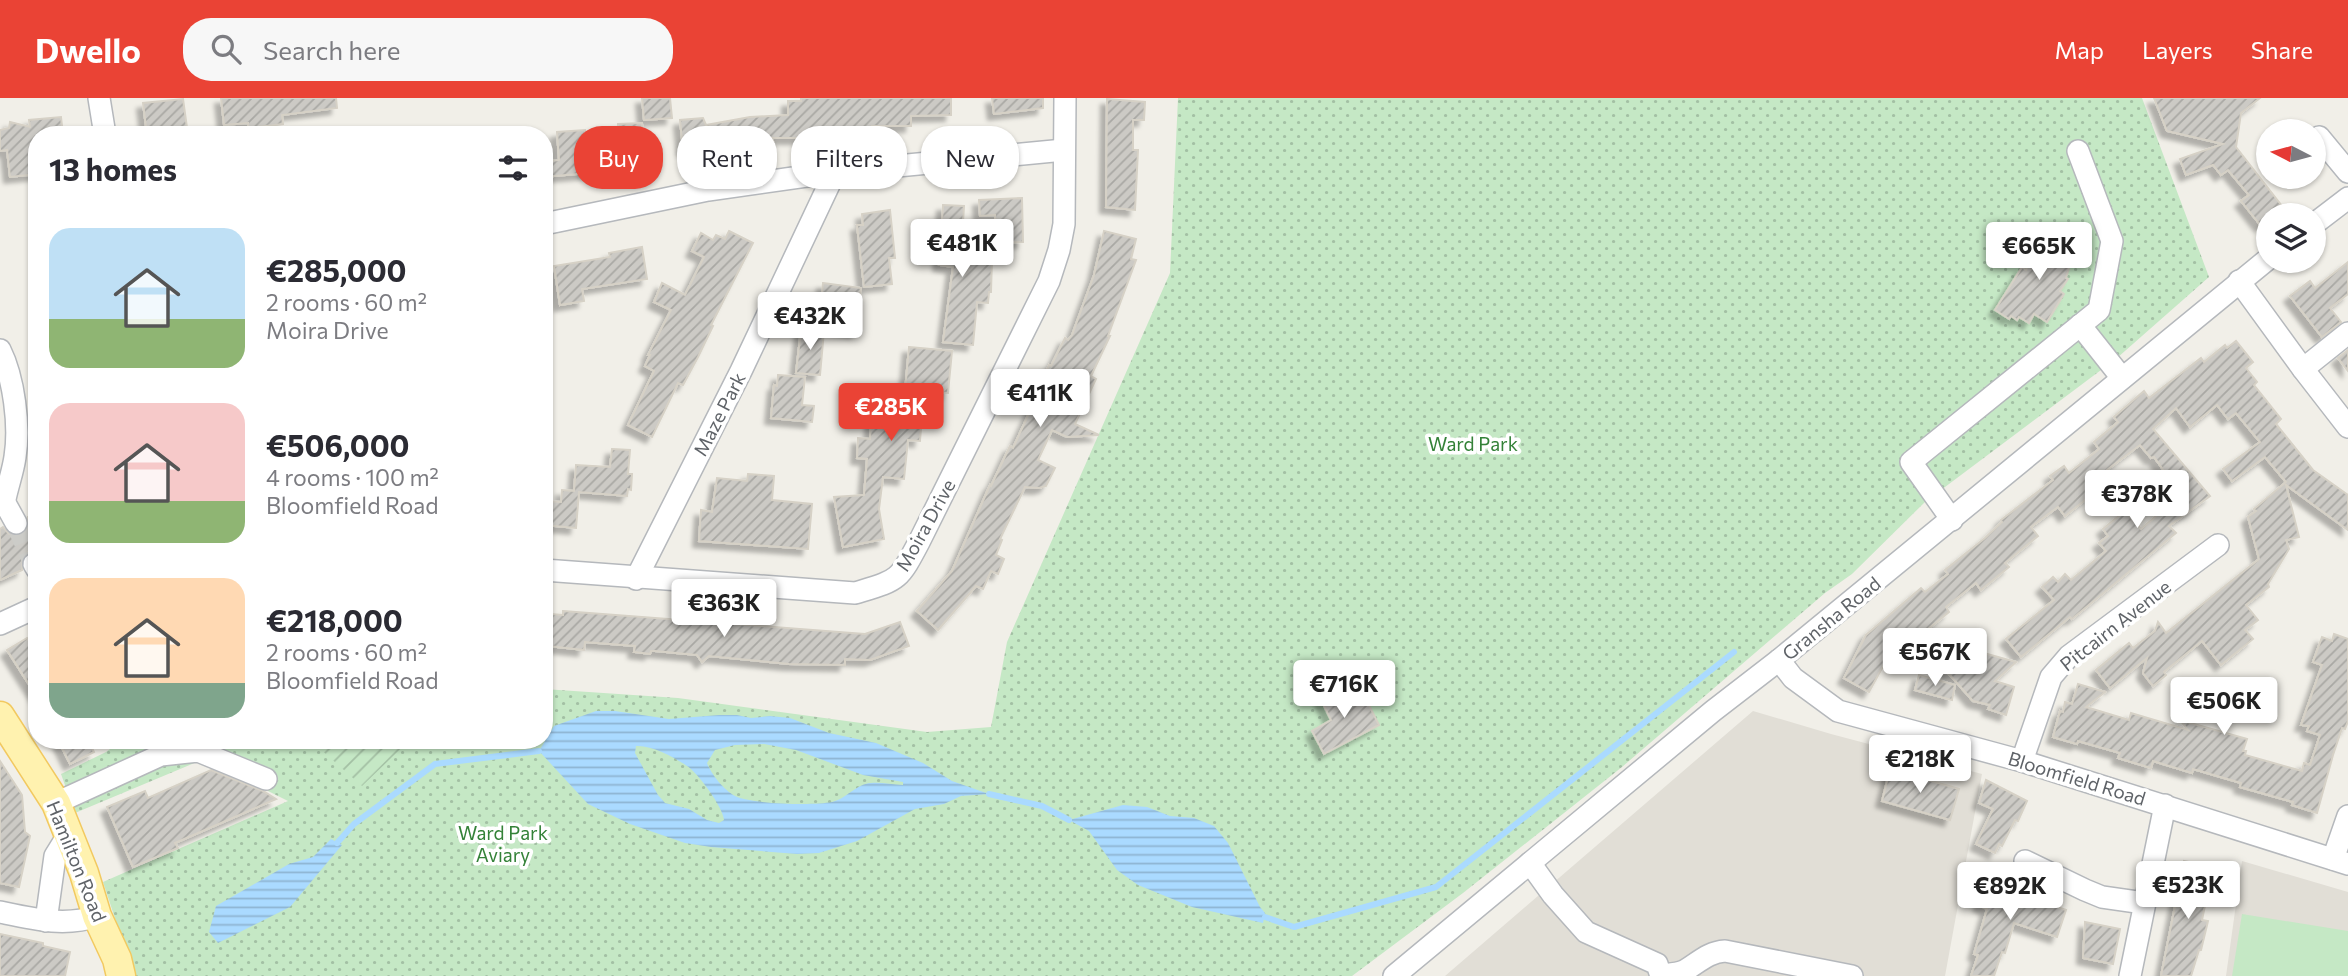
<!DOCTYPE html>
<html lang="en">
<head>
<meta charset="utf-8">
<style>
  body { margin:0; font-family:Commissioner,sans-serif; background:#f7f7f7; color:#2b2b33; height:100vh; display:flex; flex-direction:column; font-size:26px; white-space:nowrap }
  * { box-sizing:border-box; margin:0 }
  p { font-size:23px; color:#7c7c81 }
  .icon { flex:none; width:38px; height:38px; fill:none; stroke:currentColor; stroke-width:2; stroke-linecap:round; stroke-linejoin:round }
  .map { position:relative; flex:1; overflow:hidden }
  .sheet { position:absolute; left:28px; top:28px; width:525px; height:623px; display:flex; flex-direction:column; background:#fff; border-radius:28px; box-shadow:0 2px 5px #0004 }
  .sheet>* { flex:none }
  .hud { position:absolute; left:574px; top:28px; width:665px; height:63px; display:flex; gap:14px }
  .needle { width:46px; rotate:276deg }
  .controls { position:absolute; left:2256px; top:21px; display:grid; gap:14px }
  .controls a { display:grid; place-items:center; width:70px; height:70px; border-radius:50%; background:#fff; box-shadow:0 2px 5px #0004; font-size:35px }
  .price { position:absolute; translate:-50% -60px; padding:0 16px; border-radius:7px; background:#fff; color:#222; font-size:23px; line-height:46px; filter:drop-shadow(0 2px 4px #0008) }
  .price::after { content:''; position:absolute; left:50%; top:42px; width:21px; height:16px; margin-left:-10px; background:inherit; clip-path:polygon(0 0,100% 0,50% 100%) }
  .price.selected { background:#ea4335; color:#fff }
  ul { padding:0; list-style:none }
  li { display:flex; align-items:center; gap:21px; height:175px; padding:0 21px }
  li span { display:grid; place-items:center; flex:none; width:196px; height:140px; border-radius:21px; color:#555 }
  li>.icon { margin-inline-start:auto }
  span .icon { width:84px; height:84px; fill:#fffc; stroke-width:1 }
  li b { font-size:30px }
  h2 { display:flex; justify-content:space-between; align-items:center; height:84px; padding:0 21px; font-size:30px }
  .chip { padding:0 24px; border-radius:28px; background:#fff; box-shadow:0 2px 5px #0004; font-size:24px; line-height:63px }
  .chip.selected { background:#ea4335; color:#fff }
  header { display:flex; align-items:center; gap:42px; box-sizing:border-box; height:98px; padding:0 35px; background:#ea4335; color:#fff }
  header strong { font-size:33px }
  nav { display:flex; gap:38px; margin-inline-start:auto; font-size:24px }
  .search { width:490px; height:63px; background:#f7f7f7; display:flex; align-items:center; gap:18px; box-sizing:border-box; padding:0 24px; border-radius:28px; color:#7c7c81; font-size:26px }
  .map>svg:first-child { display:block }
</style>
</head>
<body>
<header>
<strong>Dwello</strong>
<div class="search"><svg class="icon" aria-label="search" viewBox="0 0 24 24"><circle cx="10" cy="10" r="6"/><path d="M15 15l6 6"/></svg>Search here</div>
<nav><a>Map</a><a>Layers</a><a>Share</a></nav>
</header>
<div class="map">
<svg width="2348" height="878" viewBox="0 0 2348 878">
  <defs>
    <pattern id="park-dots" width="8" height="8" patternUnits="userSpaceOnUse" patternTransform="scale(1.75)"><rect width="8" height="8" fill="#c5e8c5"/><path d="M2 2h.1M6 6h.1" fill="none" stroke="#a3c0a4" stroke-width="1.8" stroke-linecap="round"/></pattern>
    <pattern id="garden-furrows" width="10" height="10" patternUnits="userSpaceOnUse" patternTransform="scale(1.75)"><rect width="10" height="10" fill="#c5e8c5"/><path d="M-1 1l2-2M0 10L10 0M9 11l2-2" fill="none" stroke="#a3c0a4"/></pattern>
    <pattern id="water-rules" width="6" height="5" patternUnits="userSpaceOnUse" patternTransform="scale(1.75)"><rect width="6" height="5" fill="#aadaff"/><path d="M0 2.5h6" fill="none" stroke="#8eb4d2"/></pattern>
    <pattern id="building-hatch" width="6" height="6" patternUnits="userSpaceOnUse" patternTransform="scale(1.75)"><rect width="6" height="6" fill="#cccac5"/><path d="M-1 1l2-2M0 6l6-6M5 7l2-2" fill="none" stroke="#a9a8a4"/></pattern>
    <filter id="shadow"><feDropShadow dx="-6" dy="6" stdDeviation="2" flood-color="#0004"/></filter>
  </defs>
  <rect width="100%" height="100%" fill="#f1efe8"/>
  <g fill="#e1ded6">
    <path d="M 1753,613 L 1831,636 L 1982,676 L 1945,878 L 1445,878 Z"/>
    <path d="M 2242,763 L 2348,794 L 2348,878 L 2226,878 Z"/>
  </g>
  <path fill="#c5e8c5" d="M 2242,816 L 2348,833 L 2348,878 L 2232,878 Z"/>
  <path fill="url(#park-dots)" d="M 1178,0 L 2142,0 L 2209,179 L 2117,260 L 1925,404 L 1852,476 L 1825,495 L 1622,669 L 1463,795 L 1352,878 L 134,878 L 103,784 L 288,703 L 204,661 L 75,715 L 61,676 L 106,654 L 122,642 L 544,642 L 544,591 L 678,600 L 927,634 L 991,629 L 1007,544 L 1170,175 Z"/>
  <path fill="url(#garden-furrows)" d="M 310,642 L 410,642 L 362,688 Z"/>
  <g fill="url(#water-rules)" fill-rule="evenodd">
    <path d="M 596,613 L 615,613 L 669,621 L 719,617 L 737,617 L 751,620 L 770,618 L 790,620 L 829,635 L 876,645 L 923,665 L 952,683 L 989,696 L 961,698 L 944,706 L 915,711 L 857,743 L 819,755 L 797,756 L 711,749 L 685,745 L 630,726 L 588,706 L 539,653 L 554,628 ZM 764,646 L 796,652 L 863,677 L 903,684 L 903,687 C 893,687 881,684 871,685 C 856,686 846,701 832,704 C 814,708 750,706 735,698 C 724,692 711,676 707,665 L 715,652 L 735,647 ZM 636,648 C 652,647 674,659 687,668 C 698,675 723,709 724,722 L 719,725 L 707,722 L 689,711 L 665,705 L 658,697 L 635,655 Z"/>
    <path d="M 1123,707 L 1147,709 L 1170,718 L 1194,720 L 1214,728 L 1228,745 L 1260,809 L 1265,815 L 1263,825 L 1192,809 L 1138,787 L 1117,772 L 1089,733 L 1069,722 Z"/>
    <path d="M 331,741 L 342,747 L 290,809 L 218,845 L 209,834 L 216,808 L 289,766 L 313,759 Z"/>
  </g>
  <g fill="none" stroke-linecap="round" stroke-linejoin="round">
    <g stroke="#aadaff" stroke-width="6">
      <path d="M 989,696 L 1042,708 L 1069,722"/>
      <path d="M 337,745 L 354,726 L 435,666 L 539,653"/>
      <path d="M 1265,819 L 1294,829 L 1436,789 L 1734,554"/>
    </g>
  </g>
  <g fill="url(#building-hatch)" stroke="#d6d1c6" stroke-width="2" filter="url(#shadow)">
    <path d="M 221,0 L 336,0 L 337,10 L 282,17 L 283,26 L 248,30 L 248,25 L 224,27 Z"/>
    <path d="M 642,0 L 670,0 L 672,20 L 644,22 Z"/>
    <path d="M 801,0 L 951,0 L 951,17 L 911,18 L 911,28 L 872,28 L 872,32 L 815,31 L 815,36 L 802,37 L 802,40 L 772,40 L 773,43 L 755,45 L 755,49 L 693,54 L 692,51 L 683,52 L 680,22 L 703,20 L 706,27 L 750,19 L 788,17 L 788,3 L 801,3 Z"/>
    <path d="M 992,0 L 1043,0 L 1043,10 L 994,16 Z"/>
    <path d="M 2154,0 L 2260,0 L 2241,15 L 2236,49 L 2289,117 L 2268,117 L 2268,123 L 2261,128 L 2241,103 L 2249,97 L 2228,72 L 2221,77 L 2213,67 L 2186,77 L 2180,61 L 2223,46 L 2167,33 Z"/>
    <path d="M 183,1 L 188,37 L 147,37 L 143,5 Z"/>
    <path d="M 1107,1 L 1145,4 L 1144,22 L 1133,22 L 1133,52 L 1138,52 L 1135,112 L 1106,109 Z"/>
    <path d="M 61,19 L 63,37 L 37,37 L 37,76 L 10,79 L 7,52 L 0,53 L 0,32 L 9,30 L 10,24 L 30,29 L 29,22 Z"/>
    <path d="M 642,25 L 644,70 L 544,79 L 544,64 L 559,62 L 557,34 L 585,32 L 587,53 L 619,50 L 618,26 Z"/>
    <path d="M 1022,100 L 1023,144 L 996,145 L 995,117 L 980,118 L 979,102 Z"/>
    <path d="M 943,107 L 964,108 L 961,158 L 992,161 L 991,194 L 989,194 L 988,205 L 977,204 L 973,247 L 943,244 L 953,169 L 939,167 Z"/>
    <path d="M 890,112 L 895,160 L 889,160 L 892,186 L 864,189 L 857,127 L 863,127 L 862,116 Z"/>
    <path d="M 729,133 L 753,145 L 711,227 L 713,228 L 698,259 L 683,287 L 678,285 L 652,339 L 628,327 L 654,273 L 645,268 L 650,257 L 648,257 L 671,212 L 654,204 L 662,185 L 685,197 L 704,159 L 692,153 L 701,135 L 713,142 L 716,137 L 725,141 Z"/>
    <path d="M 1104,133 L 1136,141 L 1131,161 L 1136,162 L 1108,238 L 1110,238 L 1091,278 L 1096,281 L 1075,326 L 1099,337 L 1067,339 L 1052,332 L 1038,362 L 1055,370 L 1046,388 L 1039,390 L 1025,389 L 1000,441 L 1002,442 L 996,457 L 1004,461 L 998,476 L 991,473 L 983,491 L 976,488 L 938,532 L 917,513 L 952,473 L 990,387 L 991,388 L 1010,348 L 1013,350 L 1043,285 L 1041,284 L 1049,267 L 1051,268 L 1065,240 L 1068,242 L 1072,237 L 1094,177 Z"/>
    <path d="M 2041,136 L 2076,147 L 2066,180 L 2068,181 L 2060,193 L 2064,196 L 2047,224 L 2034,216 L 2029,225 L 2019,219 L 2017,222 L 2011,218 L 2009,221 L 1995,212 L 2022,169 L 2026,172 L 2035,157 Z"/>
    <path d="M 642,149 L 647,181 L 582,191 L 584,203 L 560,207 L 554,168 L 610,159 L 609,155 Z"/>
    <path d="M 2348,164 L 2348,196 L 2330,210 L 2341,224 L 2322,239 L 2290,198 L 2310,183 L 2315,190 Z"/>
    <path d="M 823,185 L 861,190 L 856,234 L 818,229 Z"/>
    <path d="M 801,231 L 824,233 L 820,277 L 796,275 Z"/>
    <path d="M 2236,243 L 2253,264 L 2246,270 L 2257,284 L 2254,287 L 2281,321 L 2276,326 L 2313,372 L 2348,397 L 2348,432 L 2286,387 L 2299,439 L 2286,442 L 2289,451 L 2268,486 L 2269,489 L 2246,507 L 2258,522 L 2245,532 L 2253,541 L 2221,567 L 2202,543 L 2164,574 L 2166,577 L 2153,588 L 2143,575 L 2147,560 L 2110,590 L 2096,572 L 2129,545 L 2133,550 L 2155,533 L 2158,524 L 2166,535 L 2259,461 L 2248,419 L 2256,413 L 2254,411 L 2286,384 L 2265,359 L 2232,383 L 2223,371 L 2260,344 L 2236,315 L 2228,321 L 2217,307 L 2190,329 L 2176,310 L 2153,331 L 2210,398 L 2169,428 L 2176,435 L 2072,521 L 2070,519 L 2021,559 L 2006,541 L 2054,502 L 2042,489 L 2053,479 L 2058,484 L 2065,476 L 2071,482 L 2106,453 L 2099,445 L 2108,438 L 2103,431 L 2125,413 L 2141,431 L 2168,408 L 2163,399 L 2176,390 L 2154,359 L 2151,360 L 2140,347 L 2099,378 L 2104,387 L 2065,418 L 2058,409 L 2031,429 L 2038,438 L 2005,465 L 2009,469 L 1981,492 L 1976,485 L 1946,509 L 1949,514 L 1917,540 L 1911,534 L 1893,550 L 1869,594 L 1844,580 L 1866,537 L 1921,490 L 1925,494 L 1948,476 L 1945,472 L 1985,440 L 2002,424 L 2001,422 L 2053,382 L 2050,378 L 2064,368 L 2069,375 L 2099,351 L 2094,344 L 2118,324 L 2114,319 L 2144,293 L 2149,300 L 2201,260 L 2204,264 L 2225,247 L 2227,250 Z"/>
    <path d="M 909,249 L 952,253 L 948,295 L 924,293 L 920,343 L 908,342 L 904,381 L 883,379 L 879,411 L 884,441 L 843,449 L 834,399 L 864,397 L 867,361 L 857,360 L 858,340 L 870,341 L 872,309 L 887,310 L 889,292 L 905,293 Z"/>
    <path d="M 2348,252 L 2348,273 L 2338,260 Z"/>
    <path d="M 778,277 L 805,279 L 802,307 L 814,308 L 812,324 L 771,320 L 774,287 L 777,288 Z"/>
    <path d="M 612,351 L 630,352 L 628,376 L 632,376 L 631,392 L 628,391 L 627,398 L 579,394 L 576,430 L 544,427 L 544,403 L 561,404 L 562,392 L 574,393 L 576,367 L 610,369 Z"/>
    <path d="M 748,376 L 774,378 L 772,402 L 812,406 L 808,451 L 699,443 L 701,412 L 712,414 L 717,380 L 747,383 Z"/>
    <path d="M 37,415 L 37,454 L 28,454 L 23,459 L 22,472 L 0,482 L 0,431 L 3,429 L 9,436 L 15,438 L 22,437 L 28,431 L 28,419 Z"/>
    <path d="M 563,513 L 865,536 L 900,524 L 909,548 L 870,562 L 845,561 L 845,567 L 789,566 L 709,558 L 702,564 L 697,557 L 655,553 L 651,553 L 650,556 L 634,554 L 635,548 L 585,544 L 584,552 L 548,548 L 551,516 L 563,517 Z"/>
    <path d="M 2334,536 L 2348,541 L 2348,623 L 2345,631 L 2342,630 L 2333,657 L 2317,715 L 2292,707 L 2293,704 L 2240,689 L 2241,685 L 2193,671 L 2192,675 L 2153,663 L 2151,670 L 2118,660 L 2120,655 L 2078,643 L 2077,646 L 2053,639 L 2060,613 L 2063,614 L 2065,604 L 2072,606 L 2078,586 L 2105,594 L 2086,609 L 2129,622 L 2131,615 L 2188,632 L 2180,622 L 2247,641 L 2243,653 L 2246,653 L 2245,657 L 2302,673 L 2304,665 L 2310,667 L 2320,637 L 2307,633 L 2309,628 L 2301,627 L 2322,567 L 2313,564 L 2322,539 L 2332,543 Z"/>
    <path d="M 27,540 L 31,546 L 37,542 L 37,599 L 7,552 Z"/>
    <path d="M 1973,552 L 2016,564 L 1995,583 L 2014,589 L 2006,617 L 1988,611 L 1990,607 L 1973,603 L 1941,567 L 1967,574 Z"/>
    <path d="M 1919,577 L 1955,587 L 1952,602 L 1915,592 Z"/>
    <path d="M 1344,588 L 1354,607 L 1366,601 L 1379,627 L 1324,656 L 1312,633 L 1331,622 L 1320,600 Z"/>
    <path d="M 58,642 L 88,642 L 94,654 L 70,666 Z"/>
    <path d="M 0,663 L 22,697 L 25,734 L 30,738 L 19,789 L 0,785 Z"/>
    <path d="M 1890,671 L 1959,691 L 1950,722 L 1882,703 Z"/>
    <path d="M 211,672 L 263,693 L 276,701 L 175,745 L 178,750 L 133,769 L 107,709 L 145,693 L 148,700 Z"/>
    <path d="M 1986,682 L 2027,703 L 2018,723 L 2015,722 L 2002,748 L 1999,746 L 1995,755 L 1976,746 L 1993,711 L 1979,705 Z"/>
    <path d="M 2184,763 L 2213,769 L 2202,822 L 2208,823 L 2201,852 L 2199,852 L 2191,878 L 2161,878 Z"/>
    <path d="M 1991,779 L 2049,804 L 2048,806 L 2066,812 L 2057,839 L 2014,825 L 2005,855 L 2002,854 L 1994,878 L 1971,878 L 1978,857 L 1974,856 L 1987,811 L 1979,807 Z"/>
    <path d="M 2085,824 L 2120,831 L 2113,866 L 2083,860 Z"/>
    <path d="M 0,836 L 43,845 L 43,848 L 70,854 L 65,878 L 0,878 Z"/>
  </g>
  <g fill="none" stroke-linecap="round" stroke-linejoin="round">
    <path stroke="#ccccc8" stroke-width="21" stroke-dasharray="21 10" stroke-linecap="butt" d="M 16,425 L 34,466"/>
    <g stroke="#b5b8bc" stroke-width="24">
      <g id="minor">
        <path d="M 99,0 L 105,37"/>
        <path d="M 2319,39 L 2348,74"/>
        <path d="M 544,126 L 708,92 L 835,74 L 1064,52"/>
        <path d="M 2314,126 L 2348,100"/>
        <path d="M 2239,183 L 2303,271 L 2348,329"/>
        <path d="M 2080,227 L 2122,280"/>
        <path d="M 0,252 C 14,280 20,328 15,359 C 13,373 8,387 5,401"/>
        <path d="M 2303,271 L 2348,235"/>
        <path d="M 0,396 L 16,425"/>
        <path d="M 1952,422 L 1911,364 L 2099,212 L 2112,143 L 2078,53"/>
        <path d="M 34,466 L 37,471"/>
        <path d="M 544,472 L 855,495 C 898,482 898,484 919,444 L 1049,183 L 1059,152 L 1064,126 L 1065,0"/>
        <path d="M 636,481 L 741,273 L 835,74"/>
        <path d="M 0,526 L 37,509"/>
        <path d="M 1779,562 L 1793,580 L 1838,613 L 2022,663 L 2348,766"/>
        <path d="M 2022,663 L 2051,579 L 2069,558 L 2218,447"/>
        <path d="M 56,705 L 161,657 L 198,653 L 266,681"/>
        <path d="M 2333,761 L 2348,718"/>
        <path d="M 2025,763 L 2085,792 L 2102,799 L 2144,805"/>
        <path d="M 1530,765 L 1553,797 L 1586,834 L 1657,866 L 1661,878"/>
        <path d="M 0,814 C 33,821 65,829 97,818"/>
        <path d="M 46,823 L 55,758 L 68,737"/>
        <path d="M 1661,877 C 1669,876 1677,876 1684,873 C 1698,865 1708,854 1725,853 L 1852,878"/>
        <path d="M 1394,878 L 1713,613 L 1779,562 L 2268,161"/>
        <path d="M 2130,878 L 2165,707"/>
      </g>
    </g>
    <g stroke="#f2c960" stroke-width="31">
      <path id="major" d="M 0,618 L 56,705 L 84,775 L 97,818 L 117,861 L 121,878"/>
    </g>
    <use href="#minor" stroke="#fff" stroke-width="21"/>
    <use href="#major" stroke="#fff2af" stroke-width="28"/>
  </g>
  <g text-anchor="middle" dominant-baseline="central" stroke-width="7" stroke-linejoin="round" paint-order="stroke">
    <g font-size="19" fill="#5f6368" stroke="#fff">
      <text transform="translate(719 316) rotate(-63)">Maze Park</text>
      <text transform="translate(925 427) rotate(-61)">Moira Drive</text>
      <text transform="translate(1831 520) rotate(-39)">Gransha Road</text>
      <text transform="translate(2115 527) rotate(-38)">Pitcairn Avenue</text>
      <text transform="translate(2077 680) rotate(17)">Bloomfield Road</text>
      <text transform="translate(77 763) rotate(68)">Hamilton Road</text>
    </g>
    <g font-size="19" fill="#348238" stroke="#fff">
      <text x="1473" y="345">Ward Park</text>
      <text x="503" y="734">Ward Park<tspan x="503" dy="22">Aviary</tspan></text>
    </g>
  </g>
</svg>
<div class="controls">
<a><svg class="needle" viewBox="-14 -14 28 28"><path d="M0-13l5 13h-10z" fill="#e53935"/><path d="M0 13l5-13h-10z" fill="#7c7c81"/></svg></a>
<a><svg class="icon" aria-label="layers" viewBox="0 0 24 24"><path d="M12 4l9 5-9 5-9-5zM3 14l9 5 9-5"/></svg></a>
</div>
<b class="price" style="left:962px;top:181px">€481K</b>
<b class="price" style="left:2039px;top:184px">€665K</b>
<b class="price" style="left:810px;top:254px">€432K</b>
<b class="price" style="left:1040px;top:331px">€411K</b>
<b class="price selected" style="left:891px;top:345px">€285K</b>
<b class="price" style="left:2137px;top:432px">€378K</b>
<b class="price" style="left:724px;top:541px">€363K</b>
<b class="price" style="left:1935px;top:590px">€567K</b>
<b class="price" style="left:1344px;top:622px">€716K</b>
<b class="price" style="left:2224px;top:639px">€506K</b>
<b class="price" style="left:1920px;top:697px">€218K</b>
<b class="price" style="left:2188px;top:823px">€523K</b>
<b class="price" style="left:2010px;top:824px">€892K</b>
<div class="hud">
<a class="chip selected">Buy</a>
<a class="chip">Rent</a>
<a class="chip">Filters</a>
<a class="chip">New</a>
</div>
<section class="sheet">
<h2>13 homes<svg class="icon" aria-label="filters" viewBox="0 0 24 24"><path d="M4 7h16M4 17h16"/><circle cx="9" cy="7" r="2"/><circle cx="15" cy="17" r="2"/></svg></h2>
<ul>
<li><span style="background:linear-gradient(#bfe0f5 65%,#8fb573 0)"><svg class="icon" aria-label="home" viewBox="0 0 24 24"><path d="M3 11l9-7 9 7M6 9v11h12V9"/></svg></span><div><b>€285,000</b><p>2 rooms · 60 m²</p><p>Moira Drive</p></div></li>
<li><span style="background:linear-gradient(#f6c9c9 70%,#8fb573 0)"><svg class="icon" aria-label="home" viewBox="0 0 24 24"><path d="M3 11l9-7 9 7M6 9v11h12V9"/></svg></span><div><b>€506,000</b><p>4 rooms · 100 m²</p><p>Bloomfield Road</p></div></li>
<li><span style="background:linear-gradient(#ffd9b3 75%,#7fa58c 0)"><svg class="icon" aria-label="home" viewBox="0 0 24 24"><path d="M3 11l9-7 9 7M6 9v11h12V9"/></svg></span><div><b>€218,000</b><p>2 rooms · 60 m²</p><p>Bloomfield Road</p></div></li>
</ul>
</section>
</div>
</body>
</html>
